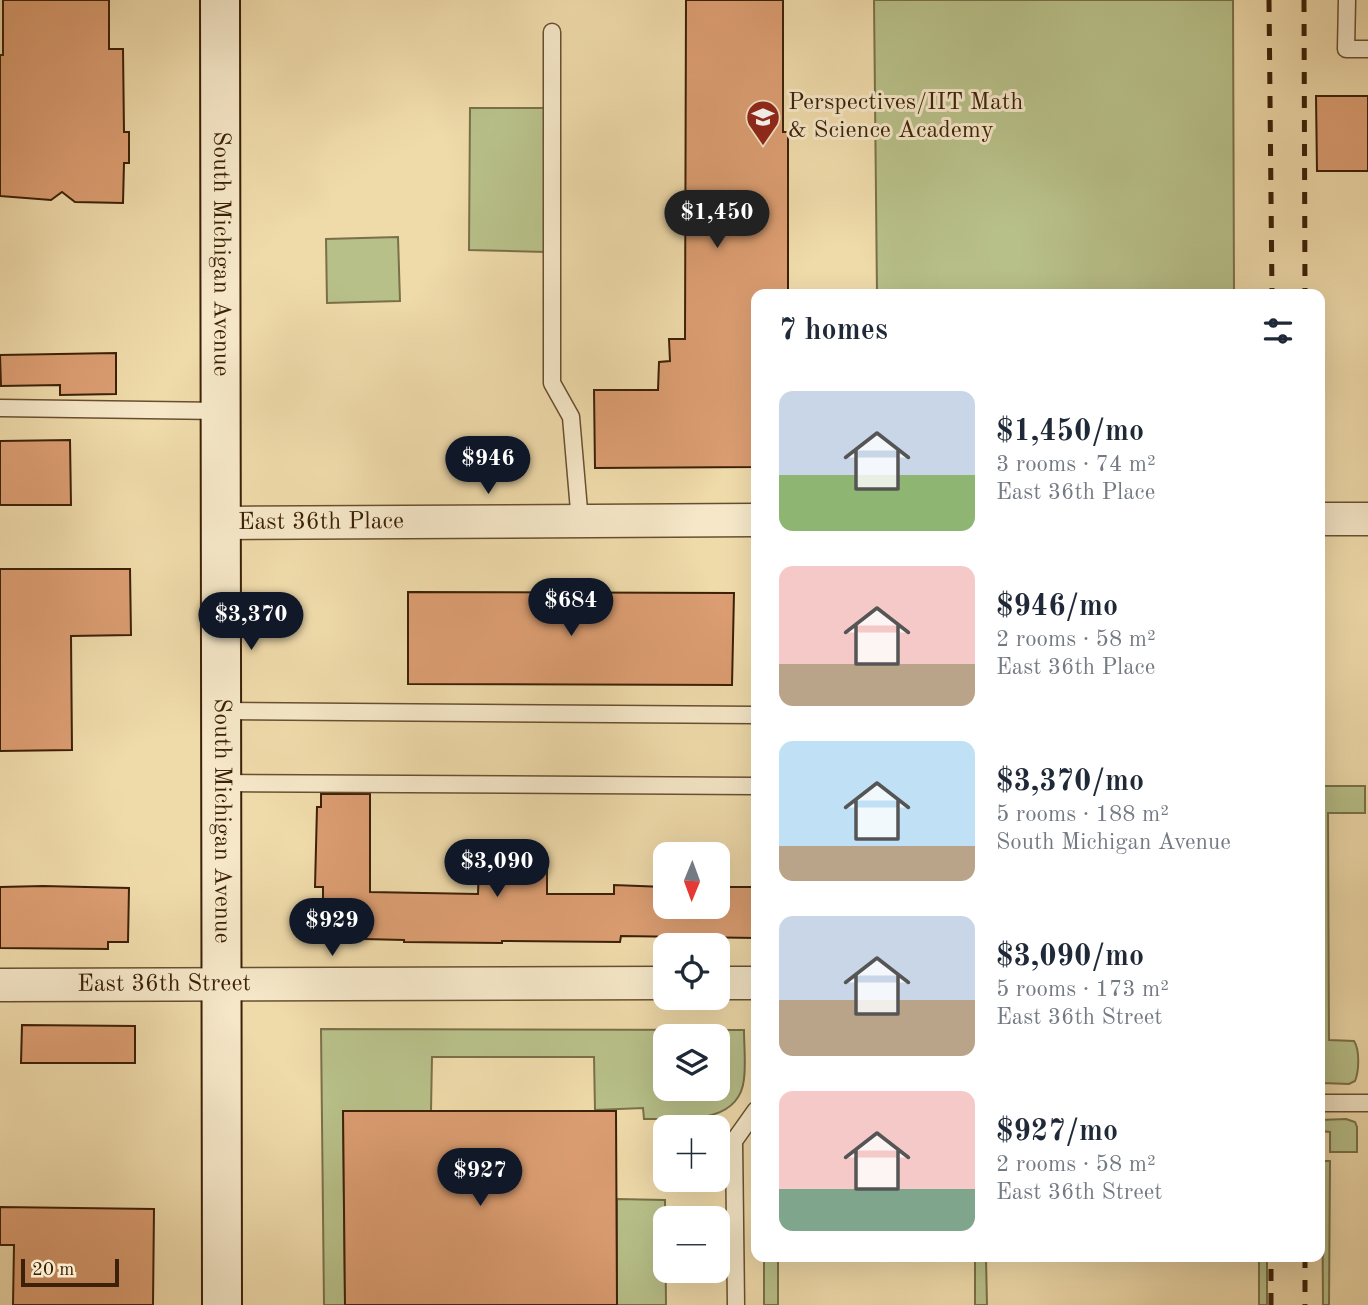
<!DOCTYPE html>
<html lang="en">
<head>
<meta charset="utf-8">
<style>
  body { margin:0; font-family:"Old Standard TT",serif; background:#f6f6f7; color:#1f2937; height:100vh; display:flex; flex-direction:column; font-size:26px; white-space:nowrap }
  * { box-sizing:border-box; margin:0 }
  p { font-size:23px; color:#747a83 }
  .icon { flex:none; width:38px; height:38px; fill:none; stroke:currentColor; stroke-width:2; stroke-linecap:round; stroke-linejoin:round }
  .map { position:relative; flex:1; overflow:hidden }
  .side { position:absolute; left:751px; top:289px; width:574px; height:973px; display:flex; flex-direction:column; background:#fff; border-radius:14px; box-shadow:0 7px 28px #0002 }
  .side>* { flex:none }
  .needle { width:46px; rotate:181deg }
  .tools { position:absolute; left:653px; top:842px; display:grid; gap:14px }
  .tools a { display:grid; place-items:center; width:77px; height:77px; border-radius:14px; background:#fff; box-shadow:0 7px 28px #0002; font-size:35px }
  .scale { position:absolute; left:21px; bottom:18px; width:98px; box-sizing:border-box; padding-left:7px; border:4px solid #3c2108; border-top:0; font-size:19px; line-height:24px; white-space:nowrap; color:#3c2108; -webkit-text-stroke:5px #f5e7c8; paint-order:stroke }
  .price { position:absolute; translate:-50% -60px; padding:0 16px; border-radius:24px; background:#111827; color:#fff; font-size:23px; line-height:46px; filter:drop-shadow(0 2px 4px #0008) }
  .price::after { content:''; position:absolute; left:50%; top:42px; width:21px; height:16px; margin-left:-10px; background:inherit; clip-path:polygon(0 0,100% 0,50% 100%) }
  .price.active { background:#222; color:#fff }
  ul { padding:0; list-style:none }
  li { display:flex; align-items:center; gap:21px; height:175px; padding:0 28px }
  li span { display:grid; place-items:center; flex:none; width:196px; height:140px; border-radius:14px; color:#555 }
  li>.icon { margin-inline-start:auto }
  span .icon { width:84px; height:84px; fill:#fffc; stroke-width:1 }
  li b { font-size:30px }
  h2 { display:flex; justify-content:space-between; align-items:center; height:84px; padding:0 28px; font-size:30px }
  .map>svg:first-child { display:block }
</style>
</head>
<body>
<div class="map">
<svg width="1368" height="1305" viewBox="0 0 1368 1305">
  <rect width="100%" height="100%" fill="#efdaaa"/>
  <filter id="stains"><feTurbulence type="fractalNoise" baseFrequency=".00286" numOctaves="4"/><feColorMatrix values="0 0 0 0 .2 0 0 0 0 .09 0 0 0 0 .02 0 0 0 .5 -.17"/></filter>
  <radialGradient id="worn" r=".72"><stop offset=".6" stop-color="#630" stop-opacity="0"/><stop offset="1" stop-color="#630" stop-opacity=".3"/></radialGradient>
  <g fill="#b8c089" stroke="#7a7048" stroke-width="2" fill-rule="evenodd">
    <path d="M 874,0 L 1233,0 L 1234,294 L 877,294 Z"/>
    <path d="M 470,108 L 545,108 L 545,252 L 469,250 Z"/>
    <path d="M 398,237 L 400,301 L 327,303 L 326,239 Z"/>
    <path d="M 1320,786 L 1365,786 L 1365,813 L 1328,813 L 1329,1040 L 1354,1041 C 1360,1050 1359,1071 1355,1081 L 1349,1084 L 1322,1083 Z"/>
    <path d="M 321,1029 L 744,1030 C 744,1046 746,1063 744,1079 C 739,1127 678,1118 644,1119 L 643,1108 L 595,1110 L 594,1057 L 432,1057 L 431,1111 L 343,1111 L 345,1305 L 324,1305 ZM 665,1036 L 718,1036 L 718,1088 L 665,1088 Z"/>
    <path d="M 1346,1119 L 1355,1122 L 1357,1127 L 1357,1152 L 1330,1152 L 1330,1132 L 1320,1131 L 1320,1120 Z"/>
    <path d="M 1322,1161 L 1330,1161 L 1329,1305 L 1323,1305 Z"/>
    <path d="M 617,1199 L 665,1200 L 666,1305 L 617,1305 Z"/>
    <rect x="764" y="1257" width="14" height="48"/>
    <path d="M 975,1257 L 986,1257 L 987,1305 L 975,1305 Z"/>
    <rect x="1259" y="1257" width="8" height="48"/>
  </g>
  <g fill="#db9d71" stroke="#3c2108" stroke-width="2">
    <path d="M 3,0 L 109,0 L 109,49 L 123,49 L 124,132 L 129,132 L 129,163 L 124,163 L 123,203 L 75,202 L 62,192 L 51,200 L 0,196 L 0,55 L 3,55 Z"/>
    <path d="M 686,0 L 783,0 L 783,132 L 788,132 L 788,294 L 756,294 L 756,467 L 595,468 L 594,390 L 658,390 L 659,362 L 670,361 L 669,339 L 685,339 Z"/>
    <path d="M 1316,96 L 1368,96 L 1368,171 L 1317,171 Z"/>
    <path d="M 116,353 L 116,394 L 60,395 L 60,385 L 1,386 L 0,355 Z"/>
    <path d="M 70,440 L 71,505 L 0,505 L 0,441 Z"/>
    <path d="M 0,569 L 130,569 L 131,635 L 71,636 L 72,750 L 0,751 Z"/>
    <path d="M 408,592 L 734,593 L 732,685 L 408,684 Z"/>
    <path d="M 321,794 L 370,794 L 370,892 L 478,894 L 479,862 L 488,863 L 487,848 L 515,848 L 516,859 L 547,859 L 547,894 L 614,894 L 614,885 L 665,887 L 665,906 L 718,906 L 718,887 L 756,887 L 756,938 L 621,936 L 620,942 L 502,941 L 502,943 L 404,942 L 404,940 L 323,938 L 323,887 L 315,887 L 317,807 L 321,807 Z"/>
    <path d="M 43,886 L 129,888 L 128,942 L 108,942 L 108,949 L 0,948 L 0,887 Z"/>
    <path d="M 22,1025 L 135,1026 L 135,1063 L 21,1063 Z"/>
    <path d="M 343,1111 L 616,1111 L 617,1305 L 345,1305 Z"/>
    <path d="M 0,1207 L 154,1209 L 153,1305 L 13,1305 L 14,1245 L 0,1245 Z"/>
  </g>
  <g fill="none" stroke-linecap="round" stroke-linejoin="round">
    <g stroke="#694f30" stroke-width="19">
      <g id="lane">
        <path d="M 1347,0 L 1346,49 L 1368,49"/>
        <path d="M 552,32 L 552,383 L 571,417 L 580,522"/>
        <path d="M 0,408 L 221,411"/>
        <path d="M 221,711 L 756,715"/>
        <path d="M 221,783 L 756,786"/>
        <path d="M 1320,1103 L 1368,1103"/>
        <path d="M 736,1305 L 734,1141 L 756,1110"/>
      </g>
    </g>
    <g stroke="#694f30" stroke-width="35">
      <g id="street">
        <path d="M 1320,519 L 1368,519"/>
        <path id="s1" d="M 221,523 L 756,520"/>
        <path d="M 718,983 L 756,983"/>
        <path id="s2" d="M 0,985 L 665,983"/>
      </g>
    </g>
    <g stroke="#3c2108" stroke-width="42">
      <g id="secondary">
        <path id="s3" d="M 220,0 L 222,1305"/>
      </g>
    </g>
    <use href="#lane" stroke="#f5e7c8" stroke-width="16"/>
    <use href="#street" stroke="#f5e7c8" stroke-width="32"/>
    <use href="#secondary" stroke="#f5e7c8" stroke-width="38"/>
    <g stroke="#3c2108" stroke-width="5" stroke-dasharray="12 12" stroke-linecap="butt">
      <path d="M 1269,0 L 1272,294"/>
      <path d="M 1304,0 L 1305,294"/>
      <path d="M 1305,1256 L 1305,1305"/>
      <path d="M 1271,1305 L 1271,1256"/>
    </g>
  </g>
  <defs>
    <g id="school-pin" transform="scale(1.75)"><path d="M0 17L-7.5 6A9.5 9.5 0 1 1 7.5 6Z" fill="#8f2418" stroke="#f5e7c8"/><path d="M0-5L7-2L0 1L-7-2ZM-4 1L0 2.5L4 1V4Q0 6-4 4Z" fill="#fff"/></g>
  </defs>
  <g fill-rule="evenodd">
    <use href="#school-pin" x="763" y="117"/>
  </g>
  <g text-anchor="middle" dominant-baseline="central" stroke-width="6" stroke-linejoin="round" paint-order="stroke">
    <g font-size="24" fill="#3c2108" stroke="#f5e7c8" text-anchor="start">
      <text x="788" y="103">Perspectives/IIT Math<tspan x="788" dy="28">&amp; Science Academy</tspan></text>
    </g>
    <g font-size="24" fill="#3c2108" stroke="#f5e7c8">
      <text stroke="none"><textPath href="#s3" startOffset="254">South Michigan Avenue</textPath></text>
      <text stroke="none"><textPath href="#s1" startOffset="100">East 36th Place</textPath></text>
      <text stroke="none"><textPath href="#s3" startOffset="821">South Michigan Avenue</textPath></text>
      <text stroke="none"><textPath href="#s2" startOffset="164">East 36th Street</textPath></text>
    </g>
  </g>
  <rect width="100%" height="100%" filter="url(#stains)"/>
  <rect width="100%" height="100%" fill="url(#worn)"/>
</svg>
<div class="tools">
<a><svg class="needle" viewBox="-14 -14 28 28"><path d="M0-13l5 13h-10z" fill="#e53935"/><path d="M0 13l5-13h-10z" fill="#747a83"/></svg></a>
<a><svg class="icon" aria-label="locate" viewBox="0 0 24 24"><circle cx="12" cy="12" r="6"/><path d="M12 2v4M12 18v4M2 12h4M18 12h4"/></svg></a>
<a><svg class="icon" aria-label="layers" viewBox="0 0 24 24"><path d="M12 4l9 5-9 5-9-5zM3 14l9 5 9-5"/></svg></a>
<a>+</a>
<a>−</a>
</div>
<div class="scale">20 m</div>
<b class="price active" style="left:717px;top:250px">$1,450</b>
<b class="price" style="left:488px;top:496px">$946</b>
<b class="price" style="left:571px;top:638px">$684</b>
<b class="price" style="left:251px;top:652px">$3,370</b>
<b class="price" style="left:497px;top:899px">$3,090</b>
<b class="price" style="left:332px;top:958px">$929</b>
<b class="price" style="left:480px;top:1208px">$927</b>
<section class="side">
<h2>7 homes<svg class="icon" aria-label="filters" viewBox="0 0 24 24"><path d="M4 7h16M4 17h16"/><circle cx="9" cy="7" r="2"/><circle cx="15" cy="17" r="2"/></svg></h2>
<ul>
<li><span style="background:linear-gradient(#c9d6e8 60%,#8fb573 0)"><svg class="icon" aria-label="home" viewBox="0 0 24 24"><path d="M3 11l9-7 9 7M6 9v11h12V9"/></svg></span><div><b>$1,450/mo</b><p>3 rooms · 74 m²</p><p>East 36th Place</p></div></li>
<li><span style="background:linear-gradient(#f6c9c9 70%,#b9a48a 0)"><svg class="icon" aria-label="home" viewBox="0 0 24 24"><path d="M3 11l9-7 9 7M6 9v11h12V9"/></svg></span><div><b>$946/mo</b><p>2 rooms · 58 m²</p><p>East 36th Place</p></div></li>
<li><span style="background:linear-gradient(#bfe0f5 75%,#b9a48a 0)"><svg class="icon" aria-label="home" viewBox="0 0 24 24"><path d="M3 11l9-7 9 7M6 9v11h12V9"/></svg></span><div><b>$3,370/mo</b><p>5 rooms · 188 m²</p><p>South Michigan Avenue</p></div></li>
<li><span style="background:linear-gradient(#c9d6e8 60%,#b9a48a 0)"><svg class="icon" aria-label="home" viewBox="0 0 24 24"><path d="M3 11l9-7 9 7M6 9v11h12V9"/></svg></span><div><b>$3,090/mo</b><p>5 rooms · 173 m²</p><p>East 36th Street</p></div></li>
<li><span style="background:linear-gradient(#f6c9c9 70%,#7fa58c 0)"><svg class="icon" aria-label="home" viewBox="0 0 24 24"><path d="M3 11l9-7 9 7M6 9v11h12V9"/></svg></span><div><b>$927/mo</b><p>2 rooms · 58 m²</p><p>East 36th Street</p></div></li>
</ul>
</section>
</div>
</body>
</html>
